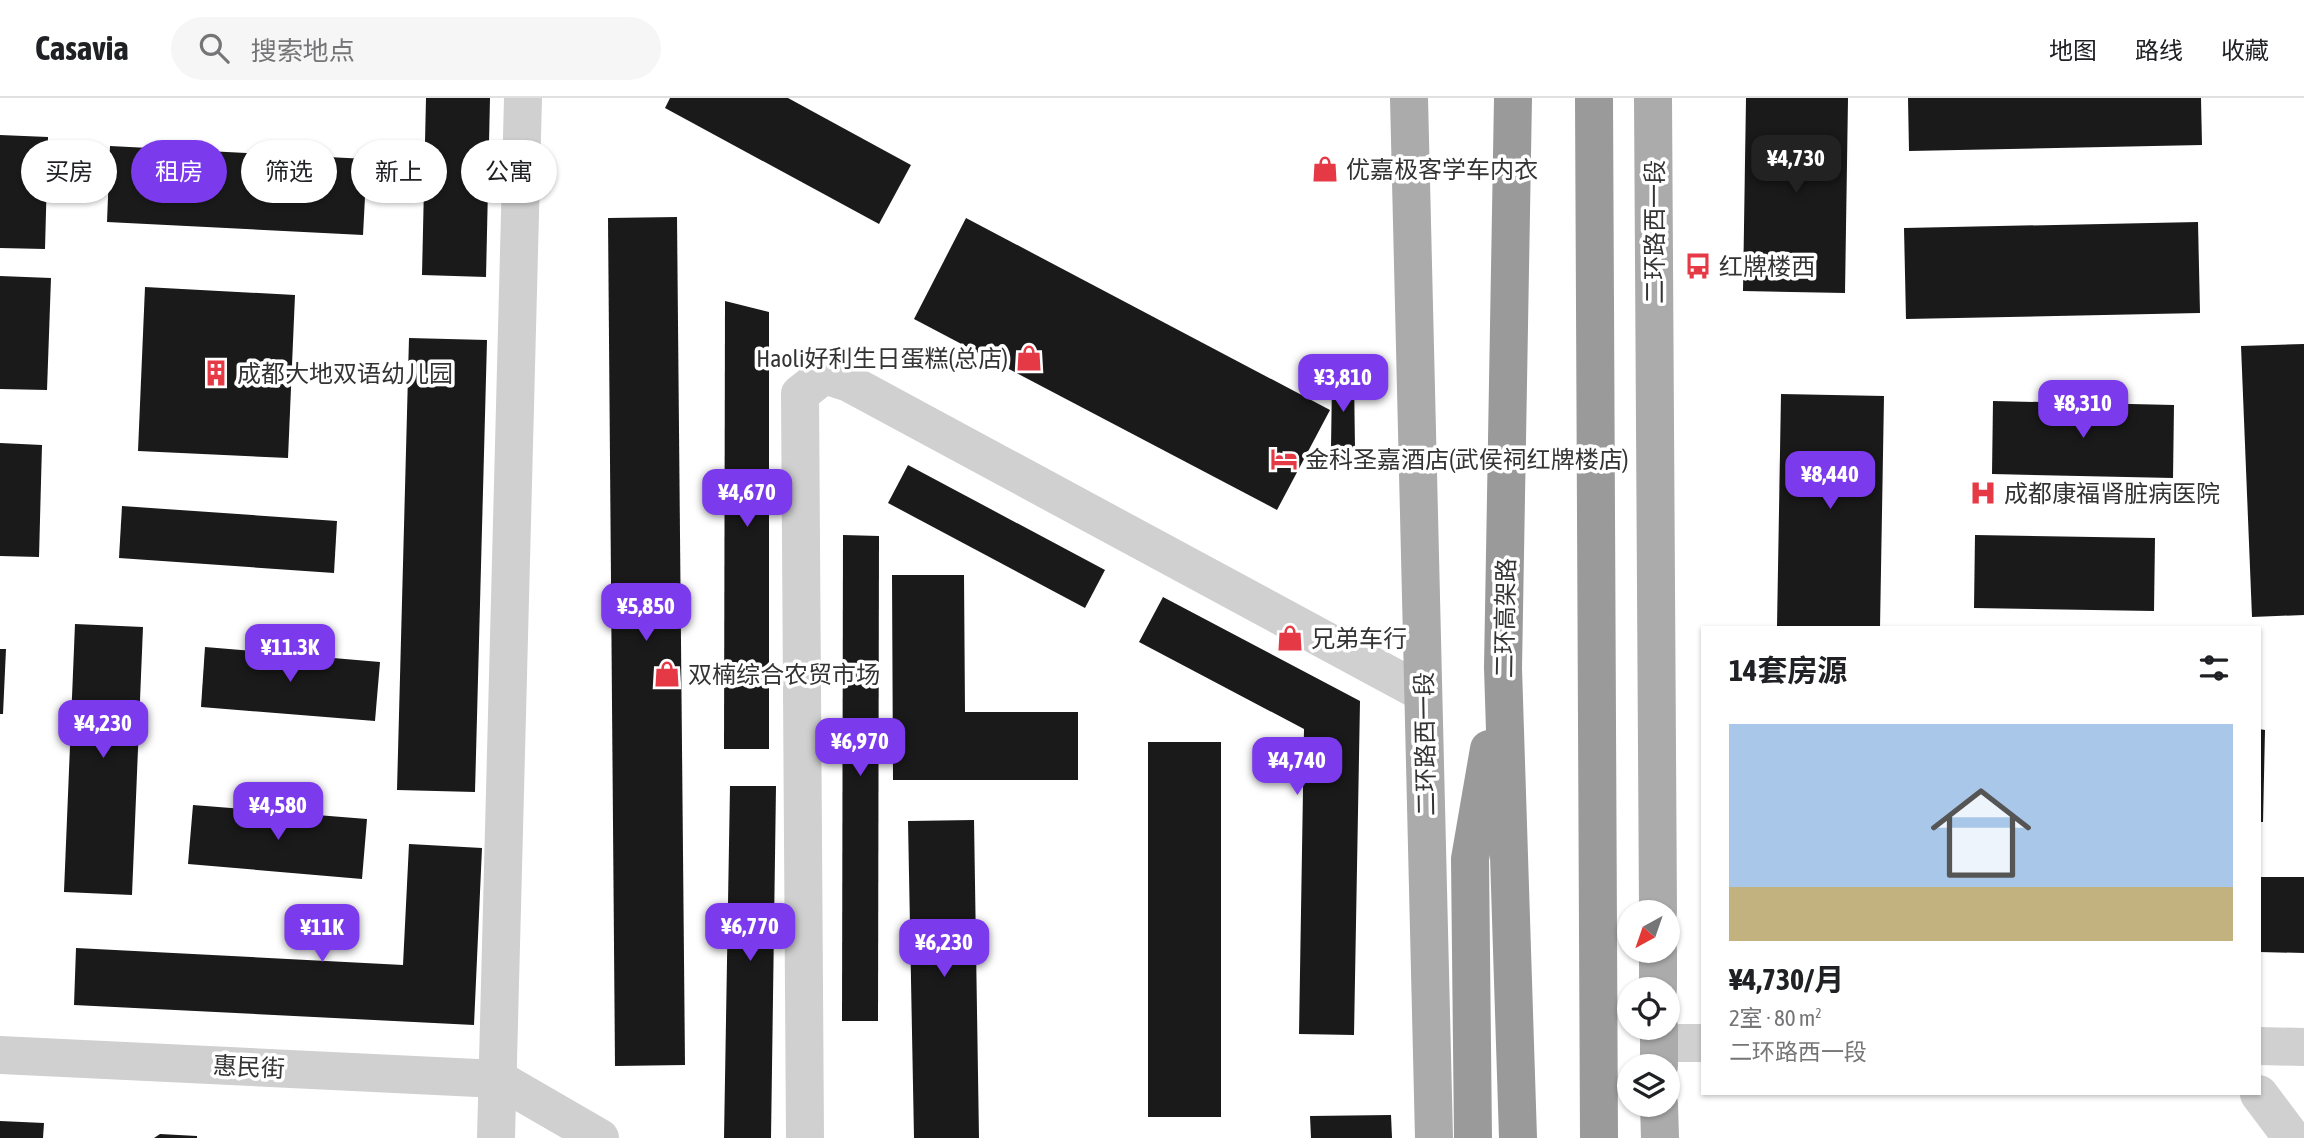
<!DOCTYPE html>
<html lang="zh">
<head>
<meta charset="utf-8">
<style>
  body { margin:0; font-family:"Asap Condensed","Noto Sans SC",sans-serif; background:#f6f6f6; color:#202124; height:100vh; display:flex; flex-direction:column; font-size:26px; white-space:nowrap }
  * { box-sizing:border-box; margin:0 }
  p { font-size:23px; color:#757577 }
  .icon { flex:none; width:38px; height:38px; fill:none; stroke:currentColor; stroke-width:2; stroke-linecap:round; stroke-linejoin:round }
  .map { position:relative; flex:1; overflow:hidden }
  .side { position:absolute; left:1701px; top:528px; width:560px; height:469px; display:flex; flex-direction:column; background:#fff; border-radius:0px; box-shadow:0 2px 5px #0004 }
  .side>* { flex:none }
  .guide { position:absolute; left:21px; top:42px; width:665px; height:63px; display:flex; gap:14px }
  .needle { width:46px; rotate:220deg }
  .tools { position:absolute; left:1617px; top:802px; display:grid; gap:14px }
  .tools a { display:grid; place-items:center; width:63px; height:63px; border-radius:50%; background:#fff; box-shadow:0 2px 5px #0004; font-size:35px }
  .price { position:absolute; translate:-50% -60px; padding:0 16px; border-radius:14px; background:#7c3aed; color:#fff; font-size:23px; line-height:46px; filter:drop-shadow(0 2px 4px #0008) }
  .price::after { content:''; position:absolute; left:50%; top:42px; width:21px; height:16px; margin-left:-10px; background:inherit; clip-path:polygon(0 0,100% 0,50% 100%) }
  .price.selected { background:#222; color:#fff }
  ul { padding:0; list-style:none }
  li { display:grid; align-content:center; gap:14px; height:371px; padding:0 28px }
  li+li { border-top:2px solid #e0e0e0 }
  li span { display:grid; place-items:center; height:217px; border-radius:0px; color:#555 }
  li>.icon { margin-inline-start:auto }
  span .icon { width:126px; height:126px; fill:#fffc; stroke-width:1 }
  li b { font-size:30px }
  h2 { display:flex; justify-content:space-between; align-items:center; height:84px; padding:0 28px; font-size:30px }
  .tag { padding:0 24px; border-radius:32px; background:#fff; box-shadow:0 2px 5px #0004; font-size:24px; line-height:63px }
  .tag.selected { background:#7c3aed; color:#fff }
  header { display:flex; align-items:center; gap:42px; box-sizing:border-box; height:98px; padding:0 35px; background:#fff; border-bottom:2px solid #e0e0e0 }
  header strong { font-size:33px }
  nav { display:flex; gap:38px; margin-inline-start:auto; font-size:24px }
  .search { width:490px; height:63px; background:#f6f6f6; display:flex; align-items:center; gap:18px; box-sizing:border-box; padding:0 24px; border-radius:38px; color:#757577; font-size:26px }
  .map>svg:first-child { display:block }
</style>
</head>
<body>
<header>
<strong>Casavia</strong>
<div class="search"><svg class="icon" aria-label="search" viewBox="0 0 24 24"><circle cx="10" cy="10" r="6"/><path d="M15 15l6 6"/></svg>搜索地点</div>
<nav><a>地图</a><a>路线</a><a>收藏</a></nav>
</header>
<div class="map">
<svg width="2304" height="1040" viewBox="0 0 2304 1040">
  <rect width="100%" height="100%" fill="#fff"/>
  <g fill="#1a1a1a">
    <path d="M 426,0 L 490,0 L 486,179 L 422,177 Z"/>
    <path d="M 670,0 L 788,0 L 911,67 L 879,126 L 665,10 Z"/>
    <path d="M 1746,0 L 1848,0 L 1845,195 L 1743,193 Z"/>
    <path d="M 1908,0 L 2201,0 L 2202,47 L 1909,53 Z"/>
    <path d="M 0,37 L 48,39 L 45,151 L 0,150 Z"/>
    <path d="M 110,48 L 367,61 L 363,137 L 107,124 Z"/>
    <path d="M 677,119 L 685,967 L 615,968 L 608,120 Z"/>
    <path d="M 966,120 L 1330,312 L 1277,412 L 914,221 Z"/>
    <path d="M 2198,124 L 2200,215 L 1906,221 L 1904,130 Z"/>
    <path d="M 0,178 L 51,180 L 47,292 L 0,291 Z"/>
    <path d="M 145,189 L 295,197 L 288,360 L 138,353 Z"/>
    <path d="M 725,203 L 769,214 L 769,651 L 724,651 Z"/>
    <path d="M 409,240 L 487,242 L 475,694 L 397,692 Z"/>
    <path d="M 2304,246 L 2304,517 L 2252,519 L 2241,248 Z"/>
    <path d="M 1354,279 L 1355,351 L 1331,350 L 1332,283 Z"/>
    <path d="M 1781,296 L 1884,298 L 1880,530 L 1777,529 Z"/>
    <path d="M 1993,303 L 2174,307 L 2173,380 L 1992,376 Z"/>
    <path d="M 0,345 L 42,347 L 39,459 L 0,458 Z"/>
    <path d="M 908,367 L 1105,472 L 1085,510 L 888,405 Z"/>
    <path d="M 122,408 L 337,423 L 334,475 L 119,460 Z"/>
    <path d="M 843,437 L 879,438 L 878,923 L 842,923 Z"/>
    <path d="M 1975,437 L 2155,440 L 2154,513 L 1974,510 Z"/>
    <path d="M 892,477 L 964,477 L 965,614 L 1078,614 L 1078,682 L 893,682 Z"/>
    <path d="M 1163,499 L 1360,603 L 1354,937 L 1299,936 L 1304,631 L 1139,544 Z"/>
    <path d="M 75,526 L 143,529 L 132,797 L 64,794 Z"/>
    <path d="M 205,549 L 380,564 L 375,623 L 201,609 Z"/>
    <path d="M 0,551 L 6,551 L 3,616 L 0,616 Z"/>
    <path d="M 2259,631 L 2265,632 L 2263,724 L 2259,724 Z"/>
    <rect x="1148" y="644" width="73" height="375"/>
    <path d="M 730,688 L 776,688 L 771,1040 L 724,1040 Z"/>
    <path d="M 193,707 L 367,721 L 362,781 L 188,766 Z"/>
    <path d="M 974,722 L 979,1040 L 914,1040 L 908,723 Z"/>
    <path d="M 409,746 L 482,750 L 474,927 L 74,907 L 76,850 L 403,867 Z"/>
    <path d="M 2259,779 L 2304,779 L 2304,855 L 2259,854 Z"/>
    <path d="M 1391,1017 L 1392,1040 L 1311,1040 L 1310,1018 Z"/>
    <path d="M 0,1023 L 44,1025 L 43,1040 L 0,1040 Z"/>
    <path d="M 160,1036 L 197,1038 L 197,1040 L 154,1040 Z"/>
  </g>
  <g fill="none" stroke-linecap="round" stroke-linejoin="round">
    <g stroke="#d0d0d0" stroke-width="38">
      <path d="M 1659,945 L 1703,945"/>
      <path d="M 2259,948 L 2304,949"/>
      <path d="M 0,957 L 498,981 L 600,1040"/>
      <path d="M 2259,996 L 2292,1040"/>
      <path d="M 496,1040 L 523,0"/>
      <path d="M 805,1040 L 800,296 L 824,277 L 849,285 L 1423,595"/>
    </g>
    <g stroke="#ababab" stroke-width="38">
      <path d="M 1409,0 L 1434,1040"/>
      <path d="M 1653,0 L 1658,814"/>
      <path d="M 1658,852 L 1658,891"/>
      <path d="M 1659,929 L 1659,968"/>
      <path d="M 1659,1006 L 1660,1040"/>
    </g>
    <g stroke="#9a9a9a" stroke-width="38">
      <path d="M 1513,0 L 1503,570 L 1518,1040"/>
      <path d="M 1594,0 L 1599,1040"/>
      <path d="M 1473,1040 L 1470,761 L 1489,651"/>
    </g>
  </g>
  <defs>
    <g id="shop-bare" transform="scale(2.1)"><path d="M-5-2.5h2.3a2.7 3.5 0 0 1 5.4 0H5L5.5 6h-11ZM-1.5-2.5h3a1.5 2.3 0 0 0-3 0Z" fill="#e63946" stroke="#fff" stroke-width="2.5" paint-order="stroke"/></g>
    <g id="bus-bare" transform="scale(2.1)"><path d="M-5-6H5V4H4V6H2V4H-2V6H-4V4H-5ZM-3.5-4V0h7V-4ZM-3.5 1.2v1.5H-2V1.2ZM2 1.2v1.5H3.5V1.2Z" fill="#e63946" stroke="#fff" stroke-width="2.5" paint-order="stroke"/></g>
    <g id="building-bare" transform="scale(2.1)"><path d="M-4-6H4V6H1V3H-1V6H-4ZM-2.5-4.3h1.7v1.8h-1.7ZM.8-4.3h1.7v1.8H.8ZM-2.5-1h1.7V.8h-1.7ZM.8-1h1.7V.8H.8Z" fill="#e63946" stroke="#fff" stroke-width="2.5" paint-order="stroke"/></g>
    <g id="hotel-bare" transform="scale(2.1)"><path d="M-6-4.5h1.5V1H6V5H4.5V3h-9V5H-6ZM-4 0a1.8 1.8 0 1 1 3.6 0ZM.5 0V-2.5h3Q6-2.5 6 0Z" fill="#e63946" stroke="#fff" stroke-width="2.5" paint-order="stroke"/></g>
    <g id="hospital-bare" transform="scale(2.1)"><path d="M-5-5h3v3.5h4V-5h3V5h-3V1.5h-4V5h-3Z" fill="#e63946" stroke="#fff" stroke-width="2.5" paint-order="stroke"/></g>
  </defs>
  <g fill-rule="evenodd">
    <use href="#shop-bare" x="1325" y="71"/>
    <use href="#bus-bare" x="1698" y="168"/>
    <use href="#shop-bare" x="1029" y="260"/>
    <use href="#building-bare" x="216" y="275"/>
    <use href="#hotel-bare" x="1284" y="361"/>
    <use href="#hospital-bare" x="1983" y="395"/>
    <use href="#shop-bare" x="1290" y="540"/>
    <use href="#shop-bare" x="667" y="576"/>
  </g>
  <g text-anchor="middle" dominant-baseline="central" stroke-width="7" stroke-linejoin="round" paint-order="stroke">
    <g font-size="24" fill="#333" stroke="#fff" text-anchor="start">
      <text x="1346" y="71">优嘉极客学车内衣</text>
      <text x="1719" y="168">红牌楼西</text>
      <text x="1008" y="260" text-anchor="end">Haoli好利生日蛋糕(总店)</text>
      <text x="237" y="275">成都大地双语幼儿园</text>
      <text x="1305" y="361">金科圣嘉酒店(武侯祠红牌楼店)</text>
      <text x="2004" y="395">成都康福肾脏病医院</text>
      <text x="1311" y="540">兄弟车行</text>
      <text x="688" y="576">双楠综合农贸市场</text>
    </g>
    <g font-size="24" fill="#333" stroke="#fff">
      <text transform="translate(1654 134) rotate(-90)">二环路西一段</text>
      <text transform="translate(1505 520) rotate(-89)">二环高架路</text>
      <text transform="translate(1425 646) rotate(-91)">二环路西一段</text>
      <text transform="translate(249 969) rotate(3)">惠民街</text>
    </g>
  </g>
</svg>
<div class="tools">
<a><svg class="needle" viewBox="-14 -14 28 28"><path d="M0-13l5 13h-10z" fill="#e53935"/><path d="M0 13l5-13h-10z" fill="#757577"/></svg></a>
<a><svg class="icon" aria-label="locate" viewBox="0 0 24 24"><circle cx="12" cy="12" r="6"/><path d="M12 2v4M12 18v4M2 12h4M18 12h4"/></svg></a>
<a><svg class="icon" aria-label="layers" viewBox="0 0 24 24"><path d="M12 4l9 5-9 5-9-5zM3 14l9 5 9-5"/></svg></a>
</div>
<b class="price selected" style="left:1796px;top:97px">¥4,730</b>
<b class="price" style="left:1343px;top:316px">¥3,810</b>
<b class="price" style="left:2083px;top:342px">¥8,310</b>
<b class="price" style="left:1830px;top:413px">¥8,440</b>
<b class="price" style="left:747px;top:431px">¥4,670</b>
<b class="price" style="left:646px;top:545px">¥5,850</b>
<b class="price" style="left:290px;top:586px">¥11.3K</b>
<b class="price" style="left:103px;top:662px">¥4,230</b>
<b class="price" style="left:860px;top:680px">¥6,970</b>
<b class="price" style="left:1297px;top:699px">¥4,740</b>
<b class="price" style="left:278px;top:744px">¥4,580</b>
<b class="price" style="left:750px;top:865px">¥6,770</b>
<b class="price" style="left:322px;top:866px">¥11K</b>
<b class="price" style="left:944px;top:881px">¥6,230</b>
<div class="guide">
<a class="tag">买房</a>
<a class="tag selected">租房</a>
<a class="tag">筛选</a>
<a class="tag">新上</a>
<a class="tag">公寓</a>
</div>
<section class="side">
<h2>14套房源<svg class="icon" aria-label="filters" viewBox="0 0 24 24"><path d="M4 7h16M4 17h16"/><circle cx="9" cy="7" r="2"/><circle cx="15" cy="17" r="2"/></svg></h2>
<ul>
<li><span style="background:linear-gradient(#a9c7e8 75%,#c2b280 0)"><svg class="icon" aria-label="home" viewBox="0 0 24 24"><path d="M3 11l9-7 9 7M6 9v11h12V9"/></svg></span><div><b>¥4,730/月</b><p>2室 · 80 m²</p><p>二环路西一段</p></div></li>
</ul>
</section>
</div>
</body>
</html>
